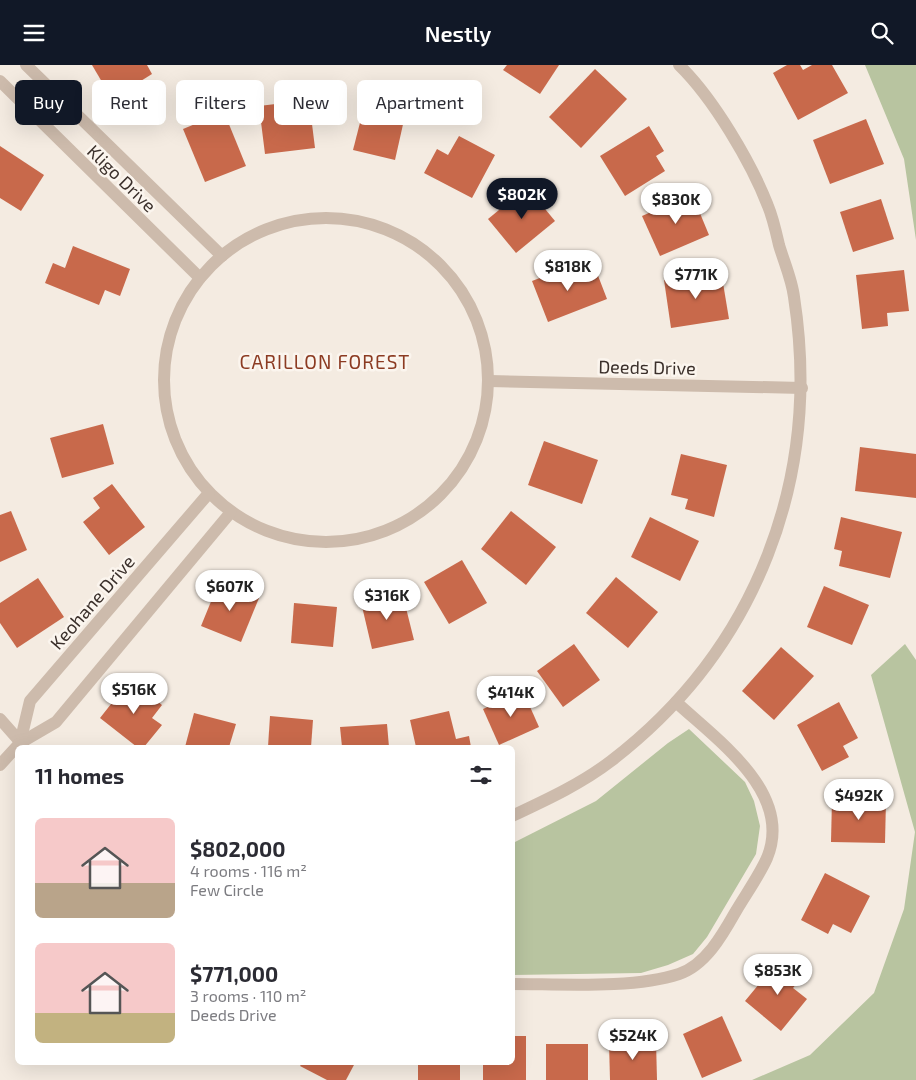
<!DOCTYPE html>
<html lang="en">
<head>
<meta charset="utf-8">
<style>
  body { margin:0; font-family:"Exo 2",sans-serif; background:#f7f7f7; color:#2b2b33; height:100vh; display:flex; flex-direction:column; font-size:19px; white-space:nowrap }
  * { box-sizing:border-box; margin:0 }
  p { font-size:16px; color:#7c7c81 }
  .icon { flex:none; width:28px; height:28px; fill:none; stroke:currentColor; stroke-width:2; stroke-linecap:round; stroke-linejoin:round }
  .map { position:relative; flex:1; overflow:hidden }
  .details { position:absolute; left:15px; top:680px; width:500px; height:320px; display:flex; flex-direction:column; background:#fff; border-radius:8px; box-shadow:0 5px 20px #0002 }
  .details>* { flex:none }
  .hud { position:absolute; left:15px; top:15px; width:500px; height:45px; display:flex; gap:10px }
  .price { position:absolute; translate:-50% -42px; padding:0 11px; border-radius:18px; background:#fff; color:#222; font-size:16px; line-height:32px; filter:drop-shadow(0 1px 2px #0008) }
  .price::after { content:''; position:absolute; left:50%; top:30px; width:15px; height:11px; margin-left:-8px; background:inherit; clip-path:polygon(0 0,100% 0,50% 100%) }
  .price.selected { background:#111827; color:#fff }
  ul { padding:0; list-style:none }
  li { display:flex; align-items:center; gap:15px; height:125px; padding:0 20px }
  li span { display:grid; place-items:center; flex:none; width:140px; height:100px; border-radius:8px; color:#555 }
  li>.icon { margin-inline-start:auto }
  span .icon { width:60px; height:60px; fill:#fffc; stroke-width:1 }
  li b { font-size:21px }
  h2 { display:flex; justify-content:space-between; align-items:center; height:60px; padding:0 20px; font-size:21px }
  .tag { padding:0 18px; border-radius:8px; background:#fff; box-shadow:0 5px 20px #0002; font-size:18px; line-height:45px }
  .tag.selected { background:#111827; color:#fff }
  header { display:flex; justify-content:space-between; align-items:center; height:65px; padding:0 20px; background:#111827; color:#fff; font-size:22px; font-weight:600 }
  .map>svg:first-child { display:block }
</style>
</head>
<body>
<header><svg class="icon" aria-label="menu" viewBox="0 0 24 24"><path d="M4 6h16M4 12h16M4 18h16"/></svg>Nestly<svg class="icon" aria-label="search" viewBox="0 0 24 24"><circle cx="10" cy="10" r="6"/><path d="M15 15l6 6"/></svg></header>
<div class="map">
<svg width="916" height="1015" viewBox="0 0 916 1015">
  <rect width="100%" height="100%" fill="#f4ebe1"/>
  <g fill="#b8c4a0">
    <path d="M 865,0 L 916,0 L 916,175 L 904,94 Z"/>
    <path d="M 905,579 L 916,595 L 916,1015 L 752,1015 L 810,990 L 874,928 L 904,844 L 915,767 L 871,610 Z"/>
    <path d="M 689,664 L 745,717 L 754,736 L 760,761 L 756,789 L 707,872 L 693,889 L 668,900 L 641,908 L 513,910 L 513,778 L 596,736 L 668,678 Z"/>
  </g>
  <g fill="#c8694b">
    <path d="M 92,0 L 147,0 L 152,9 L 112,34 Z"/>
    <path d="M 507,0 L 559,0 L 540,29 L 503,5 Z"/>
    <path d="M 787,0 L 800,0 L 803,5 L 812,0 L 832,0 L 848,28 L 798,55 L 773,8 Z"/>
    <path d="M 595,4 L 627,34 L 581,83 L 549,52 Z"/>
    <path d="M 309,35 L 315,83 L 265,89 L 259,41 Z"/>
    <path d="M 363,46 L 404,55 L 395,95 L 353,85 Z"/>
    <path d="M 224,47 L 246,101 L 205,117 L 183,64 Z"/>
    <path d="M 866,54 L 884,99 L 830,119 L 813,75 Z"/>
    <path d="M 649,61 L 664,86 L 656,91 L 665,106 L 625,131 L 600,91 Z"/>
    <path d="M 459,71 L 495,90 L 472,133 L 424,108 L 437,84 L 448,90 Z"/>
    <path d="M 0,81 L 44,110 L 21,146 L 0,133 Z"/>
    <path d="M 527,122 L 555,156 L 516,188 L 488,154 Z"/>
    <path d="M 692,129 L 709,170 L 660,191 L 642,151 Z"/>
    <path d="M 881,134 L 894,174 L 853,187 L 840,147 Z"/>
    <path d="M 73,181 L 130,204 L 120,231 L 105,225 L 99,240 L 45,218 L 53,198 L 65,203 Z"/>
    <path d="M 581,197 L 587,213 L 597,208 L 607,234 L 548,257 L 532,216 Z"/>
    <path d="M 904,205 L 909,246 L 887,248 L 888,261 L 862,264 L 856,210 Z"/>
    <path d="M 721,206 L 729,254 L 671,263 L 664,215 Z"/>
    <path d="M 103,359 L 114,399 L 62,413 L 50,373 Z"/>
    <path d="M 544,376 L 598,395 L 582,439 L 528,420 Z"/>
    <path d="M 860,382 L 916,389 L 916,433 L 855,426 Z"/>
    <path d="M 681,389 L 727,400 L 714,452 L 685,444 L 688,434 L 671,430 Z"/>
    <path d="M 112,419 L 145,462 L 109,490 L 83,457 L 100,443 L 93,433 Z"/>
    <path d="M 11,446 L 27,485 L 0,497 L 0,450 Z"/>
    <path d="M 511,446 L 556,482 L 526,520 L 481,484 Z"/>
    <path d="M 650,452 L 699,476 L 680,516 L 631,492 Z"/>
    <path d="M 841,452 L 902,467 L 890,513 L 839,501 L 842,486 L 834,484 Z"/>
    <path d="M 462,495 L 487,538 L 449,559 L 424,517 Z"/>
    <path d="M 616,512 L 658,547 L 628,583 L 586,548 Z"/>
    <path d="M 38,513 L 64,552 L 17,583 L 0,558 L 0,538 Z"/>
    <path d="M 219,517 L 259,533 L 241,577 L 201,561 Z"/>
    <path d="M 824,521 L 869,540 L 852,580 L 807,562 Z"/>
    <path d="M 402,527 L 414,575 L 372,584 L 361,537 Z"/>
    <path d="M 294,538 L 337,542 L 333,582 L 291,578 Z"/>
    <path d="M 574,579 L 600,615 L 563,642 L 537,606 Z"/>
    <path d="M 781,582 L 814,611 L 774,655 L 742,626 Z"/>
    <path d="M 130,615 L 162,640 L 152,653 L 162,660 L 144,682 L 137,682 L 100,653 Z"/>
    <path d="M 523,626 L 539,662 L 499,680 L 483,644 Z"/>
    <path d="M 839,637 L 858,673 L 843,681 L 849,692 L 822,706 L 797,660 Z"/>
    <path d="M 449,646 L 456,674 L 469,671 L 471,682 L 416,682 L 410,655 Z"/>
    <path d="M 194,648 L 236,659 L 229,682 L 185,682 Z"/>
    <path d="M 270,651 L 313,655 L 311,682 L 268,682 Z"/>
    <path d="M 387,659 L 389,682 L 342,682 L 340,662 Z"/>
    <path d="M 832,734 L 886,735 L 885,778 L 831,777 Z"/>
    <path d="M 825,808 L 870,831 L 851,868 L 833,859 L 828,869 L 801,855 Z"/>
    <path d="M 779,895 L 801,913 L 793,923 L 807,934 L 781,966 L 745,936 Z"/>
    <path d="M 722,951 L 742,996 L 702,1013 L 683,969 Z"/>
    <path d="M 512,971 L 526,971 L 526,1015 L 483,1015 L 483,998 L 512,998 Z"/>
    <path d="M 656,976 L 657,1015 L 610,1015 L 609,977 Z"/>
    <rect x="546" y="979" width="42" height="36"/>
    <path d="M 302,998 L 355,998 L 346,1015 L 327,1015 L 300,1001 Z"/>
    <rect x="418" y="998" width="42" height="17"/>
  </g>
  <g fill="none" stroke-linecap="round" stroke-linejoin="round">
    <g stroke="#cdbbac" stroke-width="12">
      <path d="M 26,0 L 222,191"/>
      <path d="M 0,16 L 200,213"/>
      <circle cx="326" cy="315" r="162"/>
      <path d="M 490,316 L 802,323"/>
      <path d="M 0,654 L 23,680"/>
      <path d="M 20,678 L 30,636 L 209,428"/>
      <path d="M 0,700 L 20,678 L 56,657 L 231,447"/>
      <path d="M 512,751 C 546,735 581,719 611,696 C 757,584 822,413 794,232 C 792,215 784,197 779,180 C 776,167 773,153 768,141 C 751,97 713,33 679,0"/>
      <path d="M 512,919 C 561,919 634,924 679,909 C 706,900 723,869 736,846 C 746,829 759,811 767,793 C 794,728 717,675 676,637"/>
    </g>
  </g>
  <g text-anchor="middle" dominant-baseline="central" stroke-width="5" stroke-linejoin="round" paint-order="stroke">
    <g font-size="18" fill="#3b302b" stroke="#fbf5ee">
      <text transform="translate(122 113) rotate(44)">Kligo Drive</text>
      <text transform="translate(647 302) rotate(1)">Deeds Drive</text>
      <text transform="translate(92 537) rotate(-49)">Keohane Drive</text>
    </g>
    <g font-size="19" letter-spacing="1" fill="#8c3b22" stroke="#fbf5ee">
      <text x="325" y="296">CARILLON FOREST</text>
    </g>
  </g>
</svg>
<b class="price selected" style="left:522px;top:155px">$802K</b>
<b class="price" style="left:676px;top:160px">$830K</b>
<b class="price" style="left:568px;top:227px">$818K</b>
<b class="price" style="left:696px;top:235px">$771K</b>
<b class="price" style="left:230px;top:547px">$607K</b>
<b class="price" style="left:387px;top:556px">$316K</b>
<b class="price" style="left:134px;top:650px">$516K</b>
<b class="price" style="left:511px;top:653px">$414K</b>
<b class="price" style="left:859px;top:756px">$492K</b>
<b class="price" style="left:778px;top:931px">$853K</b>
<b class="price" style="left:633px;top:996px">$524K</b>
<div class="hud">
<a class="tag selected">Buy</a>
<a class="tag">Rent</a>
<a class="tag">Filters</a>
<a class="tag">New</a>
<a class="tag">Apartment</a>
</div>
<section class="details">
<h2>11 homes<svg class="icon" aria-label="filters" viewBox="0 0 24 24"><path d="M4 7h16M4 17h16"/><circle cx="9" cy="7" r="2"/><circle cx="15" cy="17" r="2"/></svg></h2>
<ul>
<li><span style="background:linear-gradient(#f6c9c9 65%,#b9a48a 0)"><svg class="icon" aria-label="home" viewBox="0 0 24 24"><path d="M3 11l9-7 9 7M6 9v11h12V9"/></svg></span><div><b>$802,000</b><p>4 rooms · 116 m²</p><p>Few Circle</p></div></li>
<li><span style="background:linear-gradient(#f6c9c9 70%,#c2b280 0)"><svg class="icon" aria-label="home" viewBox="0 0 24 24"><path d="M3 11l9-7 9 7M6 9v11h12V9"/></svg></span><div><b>$771,000</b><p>3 rooms · 110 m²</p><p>Deeds Drive</p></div></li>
</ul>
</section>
</div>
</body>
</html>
